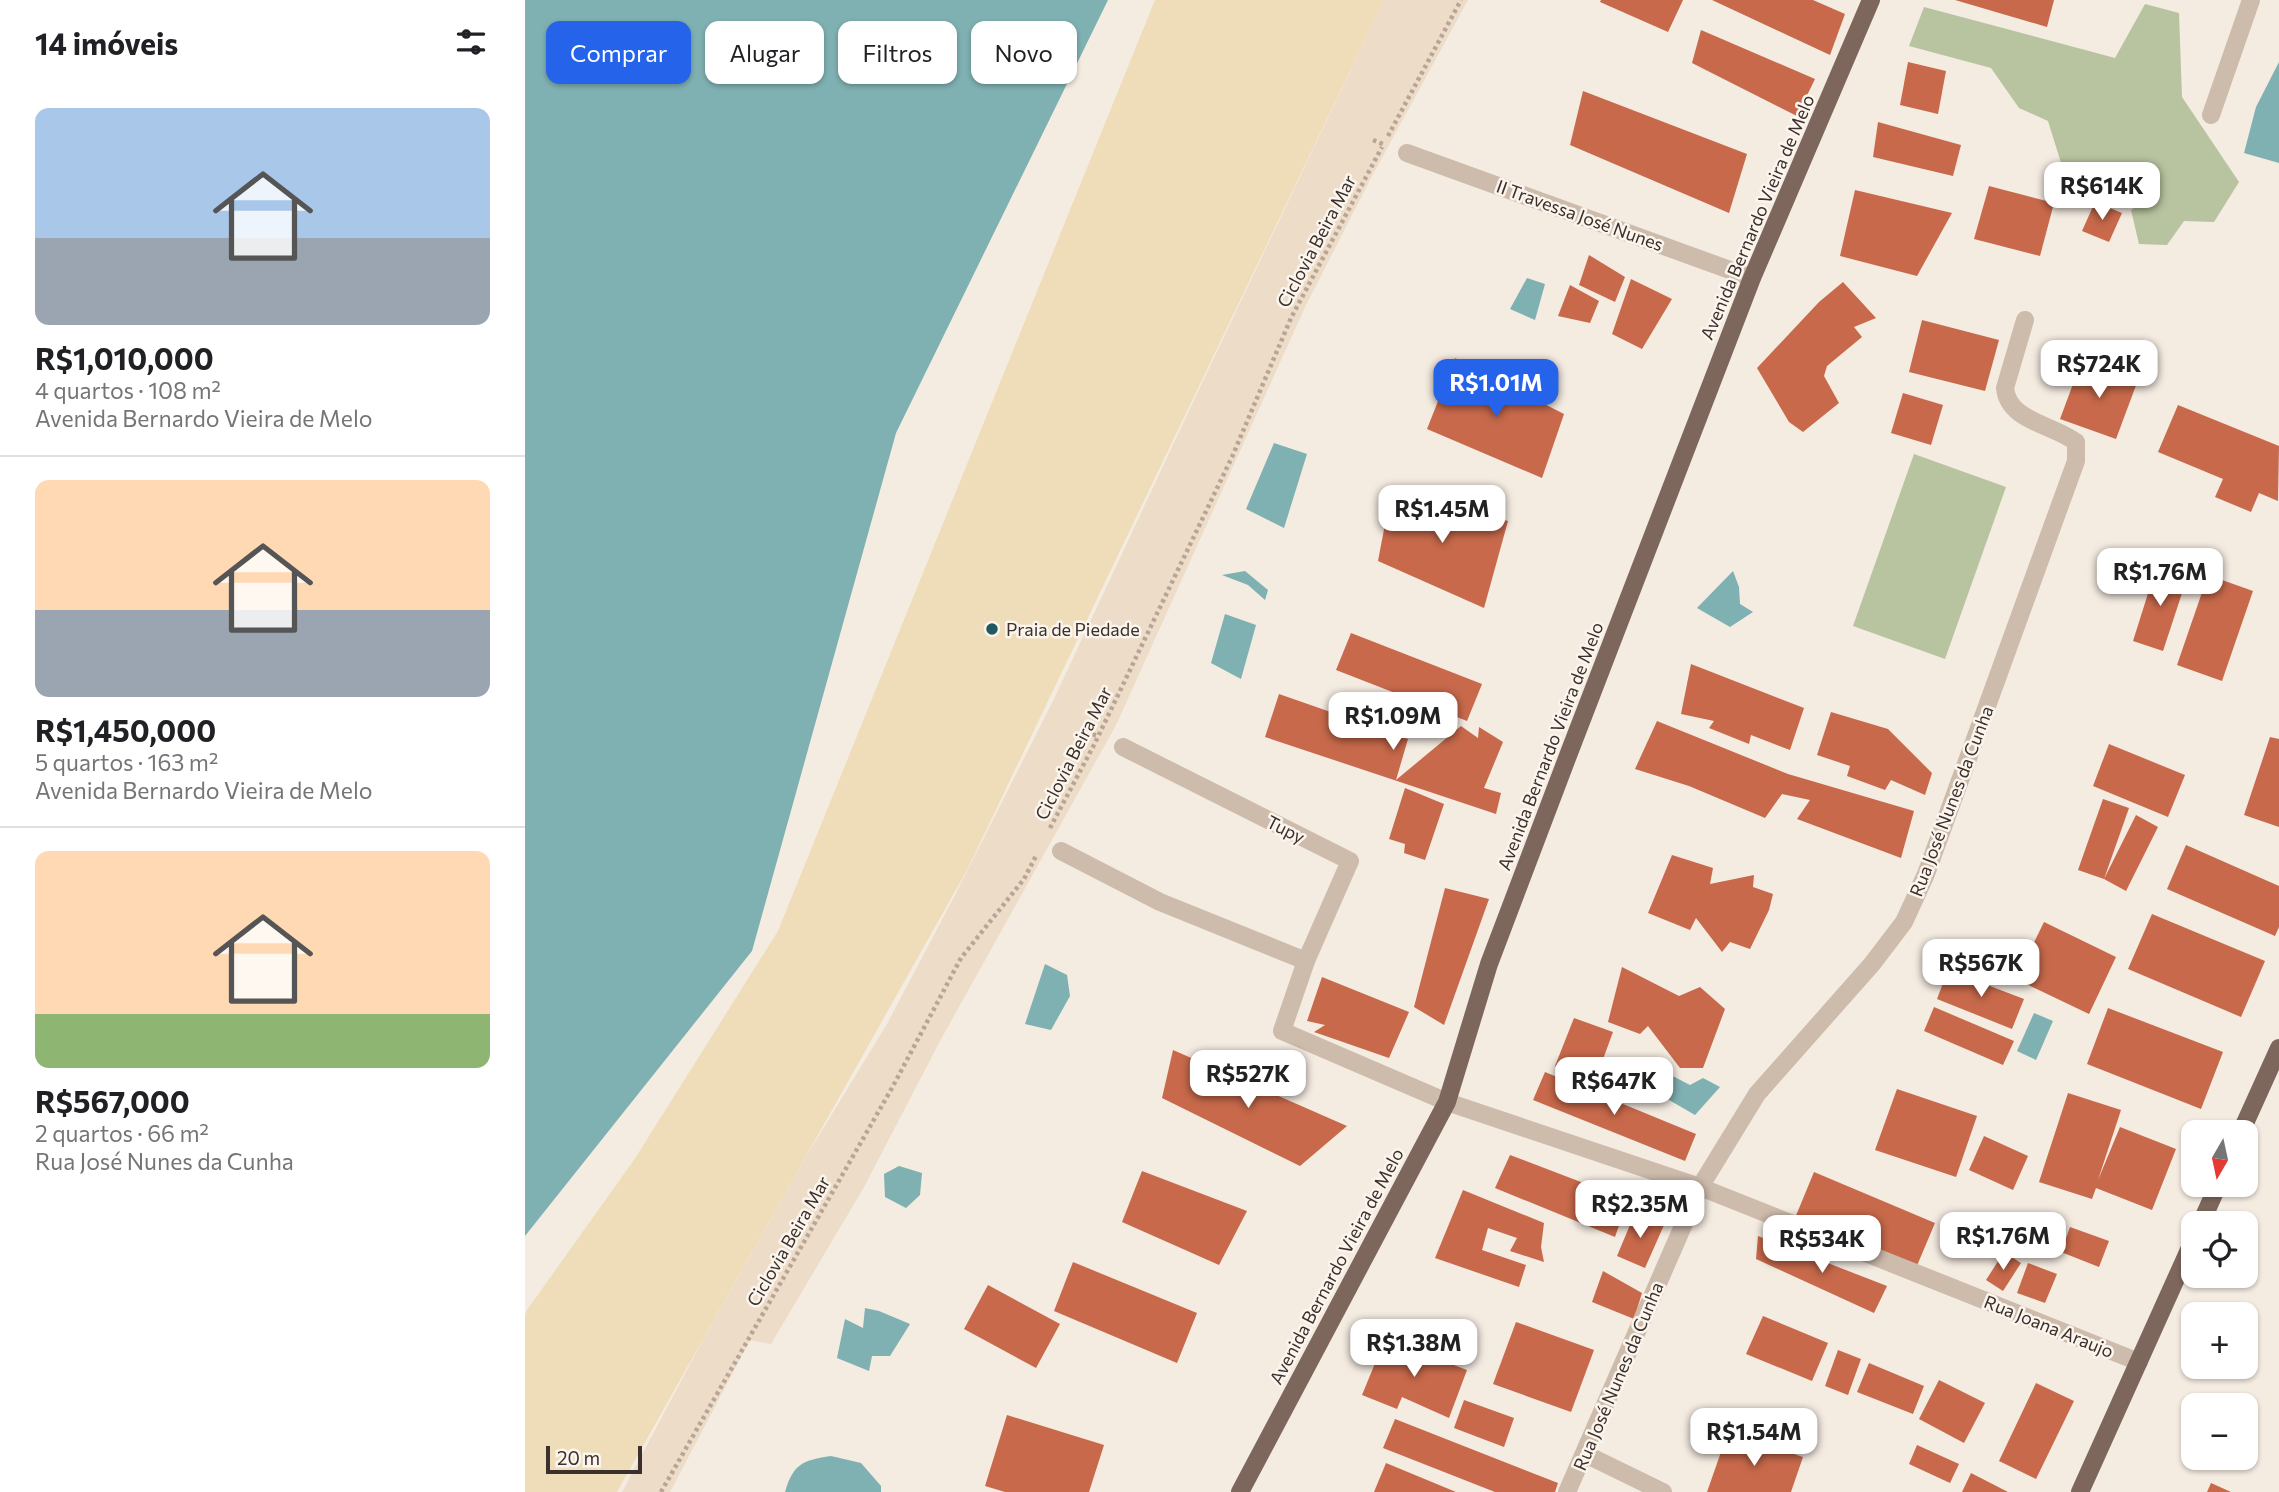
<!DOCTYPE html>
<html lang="pt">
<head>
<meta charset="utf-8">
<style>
  body { margin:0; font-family:Commissioner,sans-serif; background:#f2f2f2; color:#202124; height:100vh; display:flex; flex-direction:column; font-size:26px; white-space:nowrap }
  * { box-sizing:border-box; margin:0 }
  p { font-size:23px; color:#757577 }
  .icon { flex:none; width:38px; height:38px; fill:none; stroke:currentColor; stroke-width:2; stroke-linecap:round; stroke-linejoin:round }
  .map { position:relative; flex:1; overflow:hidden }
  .details { display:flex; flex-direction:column; background:#fff; width:525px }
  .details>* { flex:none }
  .top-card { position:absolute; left:21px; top:21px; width:665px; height:63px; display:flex; gap:14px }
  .needle { width:46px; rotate:189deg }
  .controls { position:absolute; left:1656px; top:1120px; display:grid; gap:14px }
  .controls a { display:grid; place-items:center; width:77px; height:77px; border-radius:14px; background:#fff; box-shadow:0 2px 5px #0004; font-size:35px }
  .scale { position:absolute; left:21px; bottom:18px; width:96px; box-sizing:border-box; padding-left:7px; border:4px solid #3b302b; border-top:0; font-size:19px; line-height:24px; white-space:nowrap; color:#3b302b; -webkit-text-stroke:5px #fbf5ee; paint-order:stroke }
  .price { position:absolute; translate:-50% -60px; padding:0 16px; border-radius:14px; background:#fff; color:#222; font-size:23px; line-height:46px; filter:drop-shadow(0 2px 4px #0008) }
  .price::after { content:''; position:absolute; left:50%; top:42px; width:21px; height:16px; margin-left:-10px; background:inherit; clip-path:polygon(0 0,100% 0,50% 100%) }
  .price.on { background:#2563eb; color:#fff }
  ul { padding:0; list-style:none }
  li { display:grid; align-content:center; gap:14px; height:371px; padding:0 35px }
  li+li { border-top:2px solid #e0e0e0 }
  li span { display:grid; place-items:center; height:217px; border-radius:14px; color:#555 }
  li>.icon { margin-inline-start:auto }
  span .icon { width:126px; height:126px; fill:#fffc; stroke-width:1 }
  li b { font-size:30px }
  h2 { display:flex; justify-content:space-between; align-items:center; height:84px; padding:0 35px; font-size:30px }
  .pill { padding:0 24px; border-radius:14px; background:#fff; box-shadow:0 2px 5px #0004; font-size:24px; line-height:63px }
  .pill.on { background:#2563eb; color:#fff }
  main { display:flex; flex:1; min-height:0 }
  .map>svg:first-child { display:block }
</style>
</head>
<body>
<main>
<section class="details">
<h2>14 imóveis<svg class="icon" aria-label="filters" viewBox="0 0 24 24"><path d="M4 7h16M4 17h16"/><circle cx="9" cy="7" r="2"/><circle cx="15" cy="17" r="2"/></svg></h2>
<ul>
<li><span style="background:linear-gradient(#a9c7e8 60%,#9aa5b1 0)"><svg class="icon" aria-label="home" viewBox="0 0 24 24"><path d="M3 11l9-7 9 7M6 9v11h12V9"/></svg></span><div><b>R$1,010,000</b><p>4 quartos · 108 m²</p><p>Avenida Bernardo Vieira de Melo</p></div></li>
<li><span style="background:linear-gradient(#ffd9b3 60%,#9aa5b1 0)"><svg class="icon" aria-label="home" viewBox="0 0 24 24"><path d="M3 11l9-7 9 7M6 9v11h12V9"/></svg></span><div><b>R$1,450,000</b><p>5 quartos · 163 m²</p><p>Avenida Bernardo Vieira de Melo</p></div></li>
<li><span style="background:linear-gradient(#ffd9b3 75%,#8fb573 0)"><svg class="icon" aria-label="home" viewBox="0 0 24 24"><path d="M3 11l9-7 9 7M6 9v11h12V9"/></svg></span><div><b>R$567,000</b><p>2 quartos · 66 m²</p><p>Rua José Nunes da Cunha</p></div></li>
</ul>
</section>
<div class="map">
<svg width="1754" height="1492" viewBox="0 0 1754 1492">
  <rect width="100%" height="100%" fill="#f4ebe1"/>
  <g fill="#b8c4a0">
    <path d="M 1620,4 L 1654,13 L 1657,97 L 1714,182 L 1689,222 L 1659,221 L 1642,245 L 1614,244 L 1606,210 L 1627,197 L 1613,184 L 1588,185 L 1567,175 L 1542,182 L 1523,121 L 1494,108 L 1466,68 L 1384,46 L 1399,7 L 1590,58 Z"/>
    <path d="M 1389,454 L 1481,487 L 1420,659 L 1328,626 Z"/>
  </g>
  <path fill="#efdcb8" d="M 630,0 L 859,0 L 442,870 L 92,1492 L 0,1492 L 0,1316 L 2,1310 L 109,1160 L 253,931 Z"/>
  <path fill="#ecdcc8" d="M 859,0 L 943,0 L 847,176 L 781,305 L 591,725 L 415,1041 L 339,1187 L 246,1344 L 225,1340 L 145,1492 L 97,1492 L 179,1338 L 279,1160 L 362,1024 L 429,897 L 529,699 L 669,400 Z"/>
  <g fill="#7fb0b2">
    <path d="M 0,0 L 583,0 L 371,433 L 227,951 L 0,1236 Z"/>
    <path d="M 1754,62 L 1754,163 L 1719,153 L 1731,107 Z"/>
    <path d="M 1002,278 L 1020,284 L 1010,320 L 985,309 Z"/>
    <path d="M 749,443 L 782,454 L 759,528 L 721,509 Z"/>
    <path d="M 720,571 L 743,590 L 740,600 L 723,585 L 697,575 Z"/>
    <path d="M 1208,571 L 1214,587 L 1215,604 L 1228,612 L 1205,627 L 1172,608 Z"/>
    <path d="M 700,614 L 731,625 L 716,679 L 686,663 Z"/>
    <path d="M 520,964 L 542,975 L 545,996 L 526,1030 L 500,1024 Z"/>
    <path d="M 1509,1013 L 1528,1021 L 1511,1060 L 1492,1051 Z"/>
    <path d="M 1140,1072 L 1165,1085 L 1178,1078 L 1195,1087 L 1170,1115 L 1132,1093 Z"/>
    <path d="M 374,1166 L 397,1173 L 395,1195 L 381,1208 L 360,1197 L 359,1174 Z"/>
    <path d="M 340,1308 L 354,1311 L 385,1324 L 365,1356 L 347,1356 L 344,1371 L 312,1358 L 320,1319 L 338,1328 Z"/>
    <path d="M 306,1456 L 336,1463 L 356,1486 L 356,1492 L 260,1492 C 268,1464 278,1460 306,1456 Z"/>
  </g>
  <g fill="#c8694b">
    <path d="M 1076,0 L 1158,0 L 1143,32 L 1075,2 Z"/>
    <path d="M 1187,0 L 1288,0 L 1320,14 L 1305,55 Z"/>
    <path d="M 1430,0 L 1529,0 L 1522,27 Z"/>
    <path d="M 1176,30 L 1290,79 L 1272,116 L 1167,63 Z"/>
    <path d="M 1383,62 L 1421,71 L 1413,114 L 1375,105 Z"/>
    <path d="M 1058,91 L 1222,154 L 1204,213 L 1045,145 Z"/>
    <path d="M 1353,122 L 1436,145 L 1428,176 L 1348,157 Z"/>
    <path d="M 1464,186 L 1529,203 L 1515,256 L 1449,239 Z"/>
    <path d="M 1330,190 L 1427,213 L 1392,276 L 1315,256 Z"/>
    <path d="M 1570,202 L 1597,213 L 1584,242 L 1557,231 Z"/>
    <path d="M 1064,255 L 1100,277 L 1090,302 L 1054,285 Z"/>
    <path d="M 1106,279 L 1147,299 L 1117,349 L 1087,334 Z"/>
    <path d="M 1318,282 L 1351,318 L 1329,327 L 1337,337 L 1302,366 L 1299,376 L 1314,403 L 1278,432 L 1264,422 L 1232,368 L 1294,302 Z"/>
    <path d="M 1045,285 L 1074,301 L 1065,323 L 1033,316 Z"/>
    <path d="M 1397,320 L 1474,340 L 1460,391 L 1384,372 Z"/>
    <path d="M 930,358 L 1039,414 L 1017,478 L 902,429 Z"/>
    <path d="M 1557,360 L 1613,380 L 1591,439 L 1535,419 Z"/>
    <path d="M 1378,393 L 1418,405 L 1406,445 L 1366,433 Z"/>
    <path d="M 1653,405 L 1754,446 L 1753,501 L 1734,493 L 1726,512 L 1690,497 L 1698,479 L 1633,452 Z"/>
    <path d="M 867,487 L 983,521 L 959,608 L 853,561 Z"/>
    <path d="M 1632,565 L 1663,575 L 1638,651 L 1608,641 Z"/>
    <path d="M 1683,575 L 1728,591 L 1697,681 L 1652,665 Z"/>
    <path d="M 826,633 L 957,684 L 942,721 L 811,670 Z"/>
    <path d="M 1166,664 L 1279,708 L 1265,750 L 1226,735 L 1224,744 L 1184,728 L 1189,721 L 1156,714 Z"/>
    <path d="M 754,694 L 883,739 L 871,780 L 936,726 L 953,738 L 954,727 L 978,742 L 959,788 L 976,793 L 971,814 L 740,737 Z"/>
    <path d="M 1306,712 L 1363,729 L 1407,773 L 1400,795 L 1366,780 L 1360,790 L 1322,776 L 1325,766 L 1292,755 Z"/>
    <path d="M 1132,721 L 1263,774 L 1389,811 L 1376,858 L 1272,819 L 1285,800 L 1257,794 L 1240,818 L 1164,786 L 1110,769 Z"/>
    <path d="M 1745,737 L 1754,739 L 1754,827 L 1719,815 Z"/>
    <path d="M 1584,744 L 1660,775 L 1643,817 L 1568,786 Z"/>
    <path d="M 880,788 L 919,804 L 900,860 L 879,853 L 880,844 L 864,839 Z"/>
    <path d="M 1578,799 L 1604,808 L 1579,879 L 1611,815 L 1633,827 L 1601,891 L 1579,879 L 1553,870 Z"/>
    <path d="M 1661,845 L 1754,886 L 1754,927 L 1750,936 L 1642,889 Z"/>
    <path d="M 1147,855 L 1188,868 L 1185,884 L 1229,875 L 1228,887 L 1248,894 L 1244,910 L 1225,949 L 1205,942 L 1197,952 L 1171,918 L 1165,930 L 1123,913 Z"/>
    <path d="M 920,888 L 964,899 L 919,1025 L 889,1007 Z"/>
    <path d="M 1627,914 L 1740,961 L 1716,1017 L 1603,969 Z"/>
    <path d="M 1519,922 L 1591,957 L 1564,1014 L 1491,979 Z"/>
    <path d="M 1097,967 L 1154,996 L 1175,987 L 1200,1009 L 1178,1068 L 1155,1068 L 1123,1026 L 1115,1034 L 1083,1022 Z"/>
    <path d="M 1423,970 L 1499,999 L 1487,1029 L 1412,999 Z"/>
    <path d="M 797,977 L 884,1012 L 864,1058 L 789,1032 L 800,1025 L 782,1021 Z"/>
    <path d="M 1409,1007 L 1489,1041 L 1478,1065 L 1399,1031 Z"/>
    <path d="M 1583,1008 L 1698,1052 L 1676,1109 L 1562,1064 Z"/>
    <path d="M 1049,1018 L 1088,1032 L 1070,1081 L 1030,1066 Z"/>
    <path d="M 648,1050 L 822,1126 L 775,1166 L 637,1098 Z"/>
    <path d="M 1020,1072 L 1171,1134 L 1160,1161 L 1008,1100 Z"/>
    <path d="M 1372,1089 L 1452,1116 L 1431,1177 L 1350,1150 Z"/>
    <path d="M 1543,1093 L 1596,1110 L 1573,1180 L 1595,1127 L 1651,1149 L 1627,1210 L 1571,1188 L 1567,1199 L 1514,1182 Z"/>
    <path d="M 1459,1136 L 1503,1156 L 1488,1190 L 1444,1170 Z"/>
    <path d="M 985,1155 L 1103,1200 L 1090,1237 L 970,1188 Z"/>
    <path d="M 617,1171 L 722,1211 L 694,1265 L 597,1222 Z"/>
    <path d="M 1289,1172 L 1410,1223 L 1391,1268 L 1270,1218 Z"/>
    <path d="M 938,1190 L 1019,1223 L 1016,1247 L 1019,1262 L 985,1251 L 992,1238 L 963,1228 L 957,1250 L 1001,1265 L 994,1287 L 910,1258 Z"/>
    <path d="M 1110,1213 L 1139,1225 L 1120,1268 L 1092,1256 Z"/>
    <path d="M 1545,1227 L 1584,1241 L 1574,1267 L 1536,1252 Z"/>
    <path d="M 1233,1236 L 1362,1286 L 1349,1313 L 1231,1259 Z"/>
    <path d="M 1479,1252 L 1496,1263 L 1478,1291 L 1461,1280 Z"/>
    <path d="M 548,1262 L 672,1313 L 652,1363 L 529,1311 Z"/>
    <path d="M 1503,1263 L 1532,1274 L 1520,1303 L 1492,1293 Z"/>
    <path d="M 1078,1271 L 1117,1293 L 1109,1319 L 1067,1302 Z"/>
    <path d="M 463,1285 L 535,1324 L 511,1368 L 439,1329 Z"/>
    <path d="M 1238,1316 L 1303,1343 L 1287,1381 L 1221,1354 Z"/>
    <path d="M 991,1322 L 1069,1350 L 1046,1412 L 968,1384 Z"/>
    <path d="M 860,1339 L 942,1370 L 924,1418 L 877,1397 L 872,1409 L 837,1395 Z"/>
    <path d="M 1313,1350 L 1336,1359 L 1323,1395 L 1300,1386 Z"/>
    <path d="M 1344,1363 L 1399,1386 L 1388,1414 L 1332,1392 Z"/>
    <path d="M 1414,1380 L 1460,1403 L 1439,1443 L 1394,1419 Z"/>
    <path d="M 1511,1383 L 1549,1401 L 1511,1479 L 1474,1461 Z"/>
    <path d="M 939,1400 L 989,1418 L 979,1447 L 929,1428 Z"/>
    <path d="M 482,1415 L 579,1445 L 564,1492 L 480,1492 L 460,1486 Z"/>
    <path d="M 870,1419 L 1033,1483 L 1030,1492 L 970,1492 L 858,1448 Z"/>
    <path d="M 1203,1432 L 1278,1457 L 1266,1492 L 1182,1492 Z"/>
    <path d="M 1392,1445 L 1434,1464 L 1425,1483 L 1384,1464 Z"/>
    <path d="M 861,1463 L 931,1492 L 849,1492 Z"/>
    <path d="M 1446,1473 L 1483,1492 L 1437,1492 Z"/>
    <path d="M 1686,1483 L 1706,1492 L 1682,1492 Z"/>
  </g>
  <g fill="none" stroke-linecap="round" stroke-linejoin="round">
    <g stroke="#b9a596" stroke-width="4.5" stroke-dasharray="3.5 3.5" stroke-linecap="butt">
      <path d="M 863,136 L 936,0"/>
      <path d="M 848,140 L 860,145"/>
      <path d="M 561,732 L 573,736"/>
      <path d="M 525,828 L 570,743 L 707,457 L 766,318 L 857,147"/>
      <path d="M 136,1492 L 367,1088 L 436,958 L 499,879 L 512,854"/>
    </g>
    <g stroke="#cdbbac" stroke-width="18">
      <path d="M 1686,115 L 1726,0"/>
      <path d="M 882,153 L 1227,278"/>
      <path d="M 598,747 L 825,861 L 781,961 L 757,1031 L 922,1102 L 1175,1187 L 1614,1362"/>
      <path d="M 536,851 L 635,902 L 781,961"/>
      <path d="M 1060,1454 L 1138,1492"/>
      <path d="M 1042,1492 L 1175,1187 L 1232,1094 L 1347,964 L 1379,922 L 1401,874 L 1551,461 L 1551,442 C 1527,424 1483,421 1480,388 L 1500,320"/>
    </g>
    <g stroke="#7d675c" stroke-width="18">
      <path d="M 1716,1132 L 1754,1048"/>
      <path d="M 1676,1223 L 1693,1185"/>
      <path d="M 715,1492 L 922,1102 L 964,964 L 1044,753 L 1227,278 L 1346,0"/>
      <path d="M 1555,1492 L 1668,1241"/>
    </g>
  </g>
  <circle fill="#1f5a5e" stroke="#fbf5ee" stroke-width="2.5" cx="467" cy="629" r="7"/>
  <g text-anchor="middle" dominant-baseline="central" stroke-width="5" stroke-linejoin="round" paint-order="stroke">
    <g font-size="18" fill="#3b302b" stroke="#fbf5ee">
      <text transform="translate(1055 215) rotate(20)">II Travessa José Nunes</text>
      <text transform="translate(1232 217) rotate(-67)">Avenida Bernardo Vieira de Melo</text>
      <text transform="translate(791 241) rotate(-62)">Ciclovia Beira Mar</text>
      <text transform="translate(1025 746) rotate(-69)">Avenida Bernardo Vieira de Melo</text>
      <text transform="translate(548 753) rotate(-63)">Ciclovia Beira Mar</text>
      <text transform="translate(1426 801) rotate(-69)">Rua José Nunes da Cunha</text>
      <text transform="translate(761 829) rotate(27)">Tupy</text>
      <text transform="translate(263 1241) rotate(-60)">Ciclovia Beira Mar</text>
      <text transform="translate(811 1266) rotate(-62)">Avenida Bernardo Vieira de Melo</text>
      <text transform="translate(1524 1326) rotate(22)">Rua Joana Araujo</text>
      <text transform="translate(1093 1376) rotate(-67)">Rua José Nunes da Cunha</text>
    </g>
    <g font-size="18" fill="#3b302b" stroke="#fbf5ee" text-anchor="start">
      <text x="481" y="629">Praia de Piedade</text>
    </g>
  </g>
</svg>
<div class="controls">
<a><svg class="needle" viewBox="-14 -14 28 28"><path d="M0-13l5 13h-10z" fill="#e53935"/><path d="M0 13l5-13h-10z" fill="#757577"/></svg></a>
<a><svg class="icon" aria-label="locate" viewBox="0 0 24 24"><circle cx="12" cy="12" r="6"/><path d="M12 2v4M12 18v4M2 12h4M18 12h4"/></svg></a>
<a>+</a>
<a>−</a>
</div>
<div class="scale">20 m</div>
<b class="price" style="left:1577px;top:222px">R$614K</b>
<b class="price" style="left:1574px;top:400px">R$724K</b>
<b class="price on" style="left:971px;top:419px">R$1.01M</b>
<b class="price" style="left:917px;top:545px">R$1.45M</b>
<b class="price" style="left:1635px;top:608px">R$1.76M</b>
<b class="price" style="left:868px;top:752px">R$1.09M</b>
<b class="price" style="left:1456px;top:999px">R$567K</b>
<b class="price" style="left:723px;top:1110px">R$527K</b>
<b class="price" style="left:1089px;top:1117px">R$647K</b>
<b class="price" style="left:1115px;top:1240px">R$2.35M</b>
<b class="price" style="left:1478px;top:1272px">R$1.76M</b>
<b class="price" style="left:1297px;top:1275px">R$534K</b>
<b class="price" style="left:889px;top:1379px">R$1.38M</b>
<b class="price" style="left:1229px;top:1468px">R$1.54M</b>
<div class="top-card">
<a class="pill on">Comprar</a>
<a class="pill">Alugar</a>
<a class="pill">Filtros</a>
<a class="pill">Novo</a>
</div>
</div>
</main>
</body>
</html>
